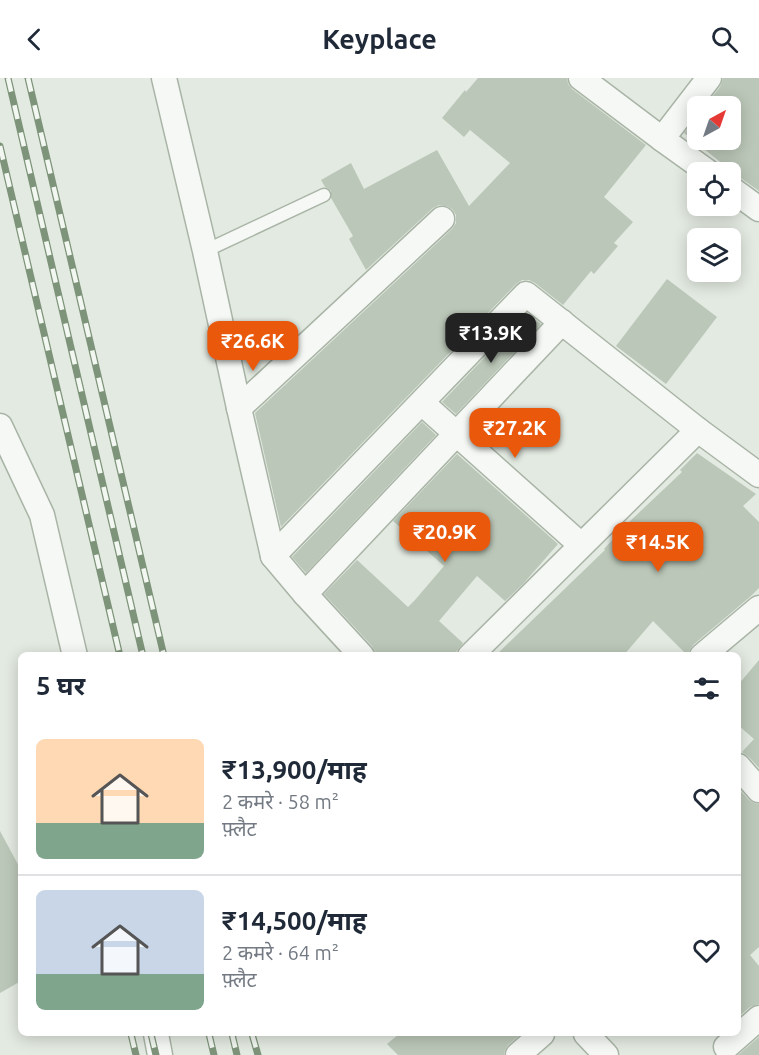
<!DOCTYPE html>
<html lang="hi">
<head>
<meta charset="utf-8">
<style>
  body { margin:0; font-family:Ubuntu,"Noto Sans Devanagari",sans-serif; background:#f6f6f7; color:#1f2937; height:100vh; display:flex; flex-direction:column; font-size:22px; white-space:nowrap }
  * { box-sizing:border-box; margin:0 }
  p { font-size:20px; color:#747a83 }
  .icon { flex:none; width:33px; height:33px; fill:none; stroke:currentColor; stroke-width:2; stroke-linecap:round; stroke-linejoin:round }
  .map { position:relative; flex:1; overflow:hidden }
  .panel { position:absolute; left:18px; top:574px; width:723px; height:384px; display:flex; flex-direction:column; background:#fff; border-radius:9px; box-shadow:0 3px 15px #0003 }
  .panel>* { flex:none }
  .needle { width:39px; rotate:40deg }
  .fabs { position:absolute; left:687px; top:18px; display:grid; gap:12px }
  .fabs a { display:grid; place-items:center; width:54px; height:54px; border-radius:9px; background:#fff; box-shadow:0 3px 15px #0003; font-size:30px }
  .price { position:absolute; translate:-50% -51px; padding:0 14px; border-radius:12px; background:#ea580c; color:#fff; font-size:20px; line-height:39px; filter:drop-shadow(0 2px 3px #0008) }
  .price::after { content:''; position:absolute; left:50%; top:36px; width:18px; height:14px; margin-left:-9px; background:inherit; clip-path:polygon(0 0,100% 0,50% 100%) }
  .price.on { background:#222; color:#fff }
  ul { padding:0; list-style:none }
  li { display:flex; align-items:center; gap:18px; height:150px; padding:0 18px }
  li+li { border-top:2px solid #e0e1e3 }
  li span { display:grid; place-items:center; flex:none; width:168px; height:120px; border-radius:9px; color:#555 }
  li>.icon { margin-inline-start:auto }
  span .icon { width:72px; height:72px; fill:#fffc; stroke-width:1 }
  li b { font-size:26px }
  h2 { display:flex; justify-content:space-between; align-items:center; height:72px; padding:0 18px; font-size:26px }
  header { display:flex; justify-content:space-between; align-items:center; height:78px; padding:0 18px; background:#fff; font-size:27px; font-weight:700 }
  .map>svg:first-child { display:block }
</style>
</head>
<body>
<header><svg class="icon" aria-label="back" viewBox="0 0 24 24"><path d="M15 5l-7 7 7 7"/></svg>Keyplace<svg class="icon" aria-label="search" viewBox="0 0 24 24"><circle cx="10" cy="10" r="6"/><path d="M15 15l6 6"/></svg></header>
<div class="map">
<svg width="759" height="977" viewBox="0 0 759 977">
  <rect width="100%" height="100%" fill="#e3eae1"/>
  <g fill="#bbc7b8">
    <path d="M 478,0 L 567,0 L 568,6 L 572,11 L 646,67 L 604,119 L 633,144 L 614,165 L 618,168 L 594,196 L 591,193 L 563,227 L 535,205 L 529,202 L 522,202 L 516,206 L 281,449 L 255,335 L 452,151 L 456,145 L 456,137 L 452,131 L 447,128 L 439,127 L 433,130 L 366,192 L 349,161 L 353,158 L 331,120 L 331,113 L 325,109 L 321,102 L 351,85 L 364,111 L 437,72 L 469,128 L 510,85 L 470,52 L 464,59 L 442,40 L 465,12 L 466,14 Z"/>
    <path d="M 723,0 L 759,0 L 759,113 L 738,98 L 731,96 L 722,89 L 724,87 L 684,55 L 698,38 L 698,62 L 730,62 L 730,28 L 705,28 L 720,9 Z"/>
    <path d="M 667,201 L 717,239 L 666,306 L 616,268 Z"/>
    <path d="M 527,235 L 541,246 L 456,336 L 442,324 Z"/>
    <path d="M 422,344 L 436,357 L 306,495 L 292,479 Z"/>
    <path d="M 697,375 L 756,416 L 743,428 L 759,444 L 759,510 L 751,518 L 693,567 L 689,573 L 688,578 L 653,543 L 623,578 L 495,578 L 605,472 L 604,471 L 627,446 L 682,394 L 680,392 Z"/>
    <path d="M 457,376 L 558,466 L 523,506 L 505,523 L 477,498 L 439,543 L 463,565 L 456,574 L 456,578 L 378,578 L 372,568 L 324,516 L 357,482 L 408,529 L 415,522 L 444,488 L 393,443 Z"/>
    <path d="M 759,582 L 759,690 L 749,679 L 742,674 L 754,661 L 738,647 L 738,607 Z"/>
    <path d="M 738,710 L 749,722 L 754,725 L 759,726 L 759,869 L 750,877 L 759,888 L 759,926 L 750,929 L 738,939 Z"/>
    <path d="M 0,753 L 21,792 L 21,903 L 0,915 Z"/>
    <path d="M 399,956 L 521,956 L 508,967 L 505,972 L 504,977 L 398,977 L 387,966 Z"/>
    <path d="M 759,959 L 759,977 L 738,977 Z"/>
  </g>
  <g fill="none" stroke-linecap="round" stroke-linejoin="round">
    <g stroke="#a9b4a6" stroke-width="15">
      <path id="service" d="M 205,173 L 324,117"/>
    </g>
    <g stroke="#a9b4a6" stroke-width="27">
      <g id="minor">
        <path d="M 164,0 L 205,173 L 239,330 L 273,478 L 305,516 L 362,578"/>
        <path d="M 581,0 L 662,61 L 708,94"/>
        <path d="M 662,61 L 709,0"/>
        <path d="M 730,110 L 759,131"/>
        <path d="M 422,325 L 581,467"/>
        <path d="M 239,330 L 442,141"/>
        <path d="M 0,348 L 42,437 L 75,578"/>
        <path d="M 273,478 L 526,216 L 698,352 L 759,397"/>
        <path d="M 305,516 L 562,244"/>
        <path d="M 470,578 L 698,352"/>
        <path d="M 702,578 L 759,530"/>
        <path d="M 738,688 L 759,712"/>
        <path d="M 156,956 L 160,977"/>
        <path d="M 586,956 L 606,977"/>
        <path d="M 726,969 L 759,940"/>
        <path d="M 518,977 L 542,956"/>
      </g>
    </g>
    <use href="#service" stroke="#f5f8f4" stroke-width="12"/>
    <use href="#minor" stroke="#f5f8f4" stroke-width="24"/>
    <g stroke="#7e947a" stroke-width="7">
      <g id="rail">
        <path d="M 8,0 L 143,578"/>
        <path d="M 28,0 L 164,578"/>
        <path d="M 0,68 L 120,578"/>
        <path d="M 131,956 L 136,977"/>
        <path d="M 151,956 L 156,977"/>
        <path d="M 209,956 L 214,977"/>
        <path d="M 232,956 L 237,977"/>
        <path d="M 252,956 L 258,977"/>
      </g>
    </g>
    <use href="#rail" stroke="#f2f7f1" stroke-width="4.5" stroke-dasharray="14" stroke-linecap="butt"/>
  </g>
</svg>
<div class="fabs">
<a><svg class="needle" viewBox="-14 -14 28 28"><path d="M0-13l5 13h-10z" fill="#e53935"/><path d="M0 13l5-13h-10z" fill="#747a83"/></svg></a>
<a><svg class="icon" aria-label="locate" viewBox="0 0 24 24"><circle cx="12" cy="12" r="6"/><path d="M12 2v4M12 18v4M2 12h4M18 12h4"/></svg></a>
<a><svg class="icon" aria-label="layers" viewBox="0 0 24 24"><path d="M12 4l9 5-9 5-9-5zM3 14l9 5 9-5"/></svg></a>
</div>
<b class="price on" style="left:491px;top:286px">₹13.9K</b>
<b class="price" style="left:253px;top:294px">₹26.6K</b>
<b class="price" style="left:515px;top:381px">₹27.2K</b>
<b class="price" style="left:445px;top:485px">₹20.9K</b>
<b class="price" style="left:658px;top:495px">₹14.5K</b>
<section class="panel">
<h2>5 घर<svg class="icon" aria-label="filters" viewBox="0 0 24 24"><path d="M4 7h16M4 17h16"/><circle cx="9" cy="7" r="2"/><circle cx="15" cy="17" r="2"/></svg></h2>
<ul>
<li><span style="background:linear-gradient(#ffd9b3 70%,#7fa58c 0)"><svg class="icon" aria-label="home" viewBox="0 0 24 24"><path d="M3 11l9-7 9 7M6 9v11h12V9"/></svg></span><div><b>₹13,900/माह</b><p>2 कमरे · 58 m²</p><p>फ़्लैट</p></div><svg class="icon" aria-label="heart" viewBox="0 0 24 24"><path d="M12 20l-8-8c-3-5 5-10 8-4 3-6 11-1 8 4z"/></svg></li>
<li><span style="background:linear-gradient(#c9d6e8 70%,#7fa58c 0)"><svg class="icon" aria-label="home" viewBox="0 0 24 24"><path d="M3 11l9-7 9 7M6 9v11h12V9"/></svg></span><div><b>₹14,500/माह</b><p>2 कमरे · 64 m²</p><p>फ़्लैट</p></div><svg class="icon" aria-label="heart" viewBox="0 0 24 24"><path d="M12 20l-8-8c-3-5 5-10 8-4 3-6 11-1 8 4z"/></svg></li>
</ul>
</section>
</div>
</body>
</html>
